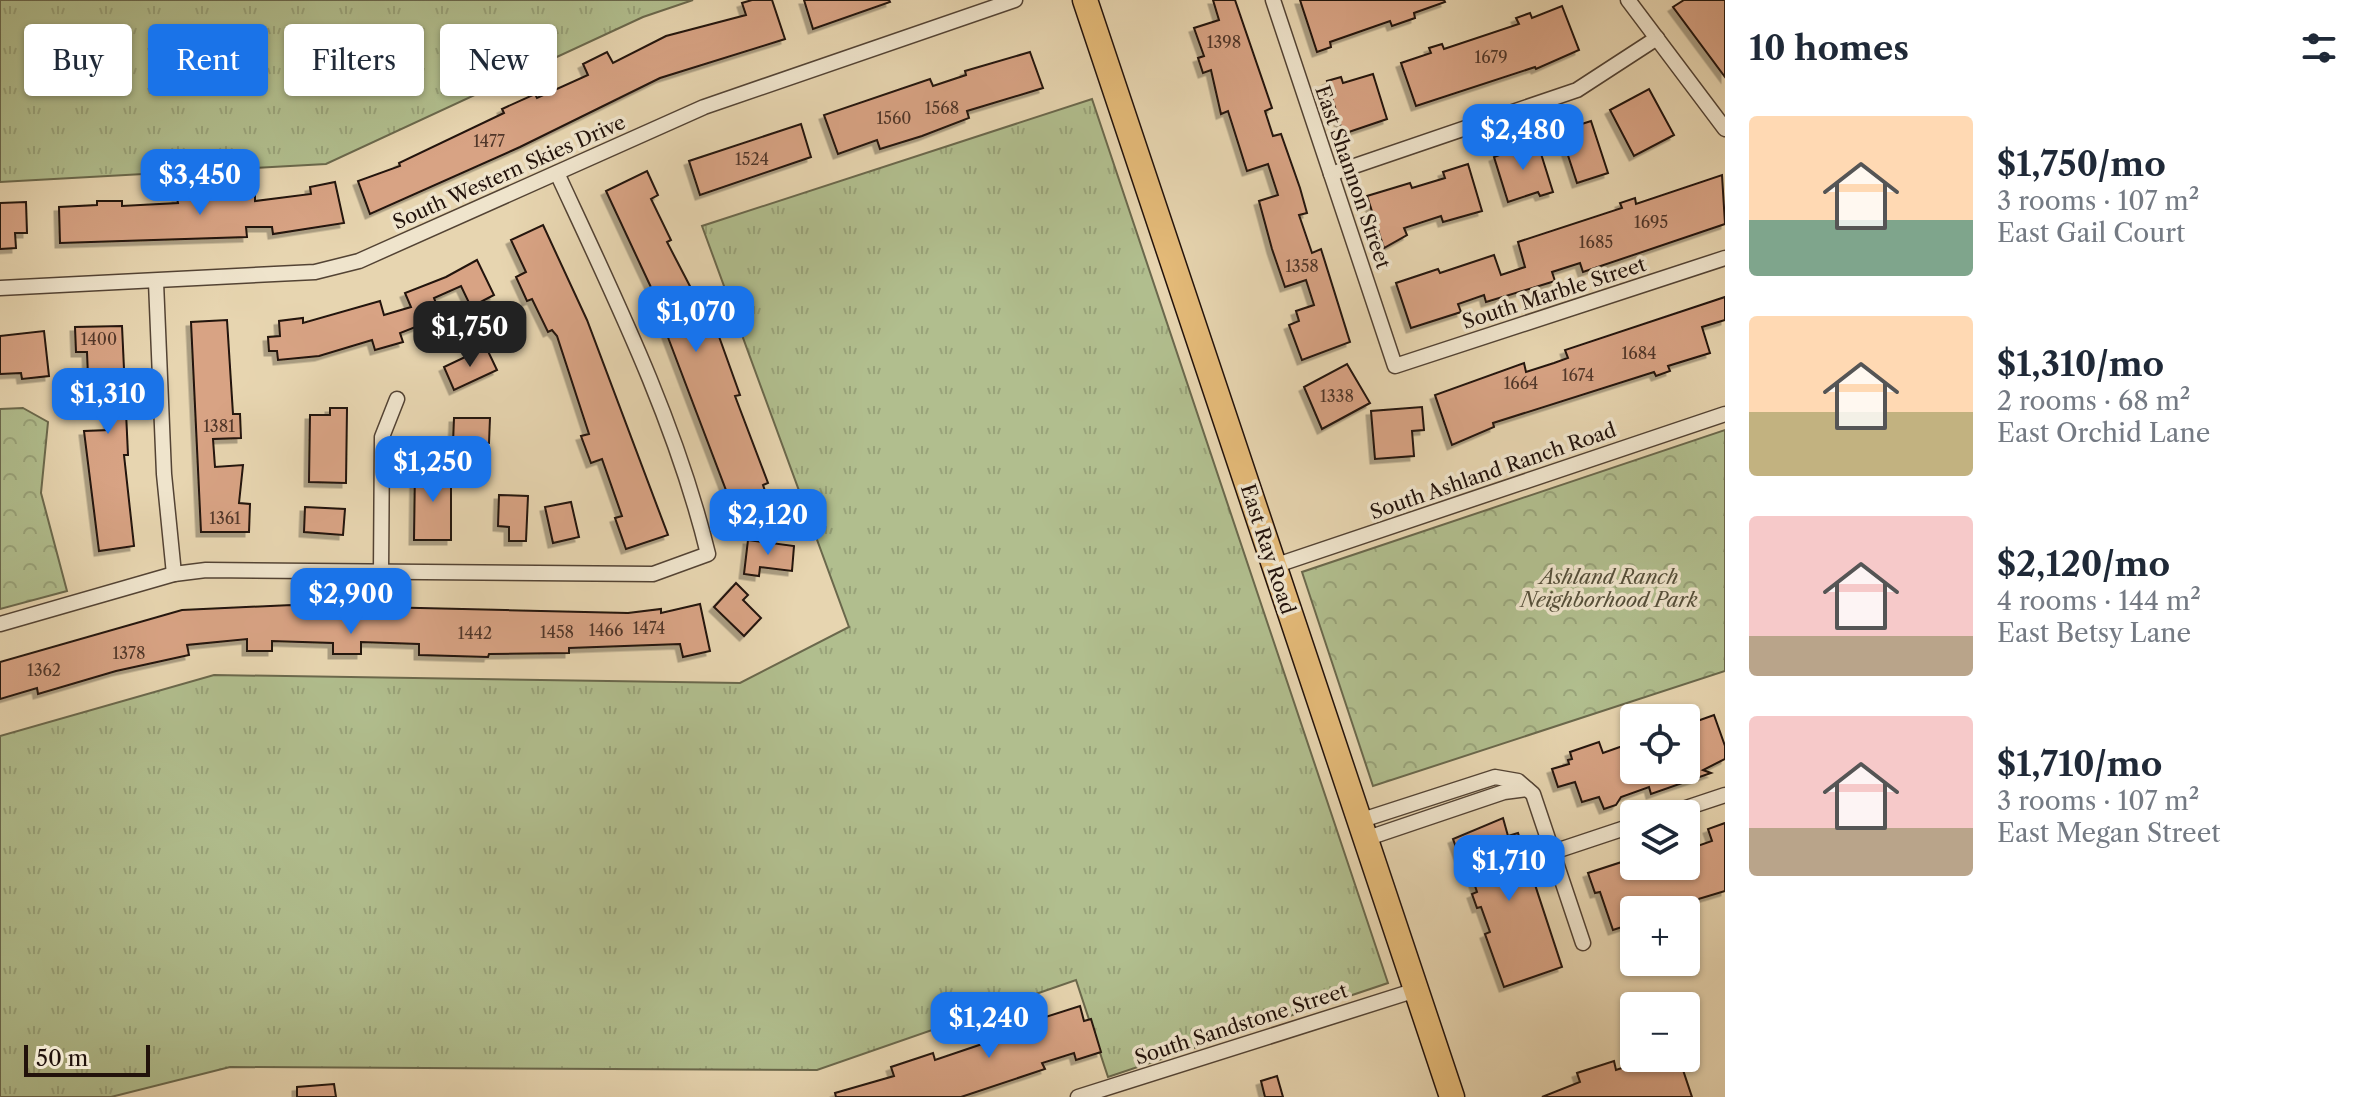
<!DOCTYPE html>
<html lang="en">
<head>
<meta charset="utf-8">
<style>
  body { margin:0; font-family:"Libre Caslon Text",serif; background:#f6f6f7; color:#1f2937; height:100vh; display:flex; flex-direction:column; font-size:30px; white-space:nowrap }
  * { box-sizing:border-box; margin:0 }
  p { font-size:26px; color:#747a83 }
  .icon { flex:none; width:44px; height:44px; fill:none; stroke:currentColor; stroke-width:2; stroke-linecap:round; stroke-linejoin:round }
  .map { position:relative; flex:1; overflow:hidden }
  .details { display:flex; flex-direction:column; background:#fff; width:640px }
  .details>* { flex:none }
  .guide { position:absolute; left:24px; top:24px; width:760px; height:72px; display:flex; gap:16px }
  .buttons { position:absolute; left:1620px; top:704px; display:grid; gap:16px }
  .buttons a { display:grid; place-items:center; width:80px; height:80px; border-radius:8px; background:#fff; box-shadow:0 2px 6px #0004; font-size:40px }
  .scale { position:absolute; left:24px; bottom:20px; width:126px; box-sizing:border-box; padding-left:8px; border:4px solid #22120b; border-top:0; font-size:22px; line-height:28px; white-space:nowrap; color:#22120b; -webkit-text-stroke:6px #efe4cc; paint-order:stroke }
  .price { position:absolute; translate:-50% -68px; padding:0 18px; border-radius:16px; background:#1a73e8; color:#fff; font-size:26px; line-height:52px; filter:drop-shadow(0 2px 4px #0008) }
  .price::after { content:''; position:absolute; left:50%; top:48px; width:24px; height:18px; margin-left:-12px; background:inherit; clip-path:polygon(0 0,100% 0,50% 100%) }
  .price.on { background:#222; color:#fff }
  ul { padding:0; list-style:none }
  li { display:flex; align-items:center; gap:24px; height:200px; padding:0 24px }
  li span { display:grid; place-items:center; flex:none; width:224px; height:160px; border-radius:8px; color:#555 }
  li>.icon { margin-inline-start:auto }
  span .icon { width:96px; height:96px; fill:#fffc; stroke-width:1 }
  li b { font-size:34px }
  h2 { display:flex; justify-content:space-between; align-items:center; height:96px; padding:0 24px; font-size:34px }
  .tag { padding:0 28px; border-radius:8px; background:#fff; box-shadow:0 2px 6px #0004; font-size:28px; line-height:72px }
  .tag.on { background:#1a73e8; color:#fff }
  main { display:flex; flex:1; min-height:0 }
  .map>svg:first-child { display:block }
</style>
</head>
<body>
<main>
<div class="map">
<svg width="1725" height="1097" viewBox="0 0 1725 1097">
  <defs>
    <pattern id="grass-tufts" width="24" height="20" patternUnits="userSpaceOnUse" patternTransform="scale(2)"><rect width="24" height="20" fill="#b1be8e"/><path d="M3 7l-1-3M5 7V3M7 7l1-3M15 17l-1-3M17 17v-4M19 17l1-3" fill="none" stroke="#98a279"/></pattern>
    <pattern id="park-crowns" width="20" height="18" patternUnits="userSpaceOnUse" patternTransform="scale(2)"><rect width="20" height="18" fill="#b1be8e"/><path d="M2 6a3 3 0 1 1 6 0M12 15a3 3 0 1 1 6 0" fill="none" stroke="#98a279"/></pattern>
    <filter id="shadow"><feDropShadow dx="-4.5" dy="4.5" stdDeviation="0" flood-color="#0004"/></filter>
  </defs>
  <rect width="100%" height="100%" fill="#e7d5b0"/>
  <filter id="stains"><feTurbulence type="fractalNoise" baseFrequency=".0025" numOctaves="4"/><feColorMatrix values="0 0 0 0 .2 0 0 0 0 .09 0 0 0 0 .02 0 0 0 .5 -.17"/></filter>
  <radialGradient id="worn" r=".72"><stop offset=".6" stop-color="#630" stop-opacity="0"/><stop offset="1" stop-color="#630" stop-opacity=".3"/></radialGradient>
  <g fill="url(#grass-tufts)" stroke="#6a684c" stroke-width="2">
    <path d="M 0,0 L 693,0 L 643,17 L 326,164 L 0,182 Z"/>
    <path d="M 1092,99 L 1388,983 L 1108,1077 L 1076,980 L 817,1070 L 230,1067 L 111,1097 L 0,1097 L 0,736 L 214,675 L 740,683 L 849,627 L 702,226 Z"/>
  </g>
  <g fill="url(#park-crowns)" stroke="#6a684c" stroke-width="2">
    <path d="M 23,408 L 48,422 L 41,493 L 67,591 L 0,609 L 0,409 Z"/>
    <path d="M 1725,430 L 1725,671 L 1373,786 L 1302,572 Z"/>
  </g>
  <g fill="#d8a384" stroke="#22120b" stroke-width="2" filter="url(#shadow)">
    <path d="M 752,0 L 772,0 L 785,39 L 660,78 L 520,147 L 370,214 L 358,181 L 400,166 L 399,163 L 504,113 L 502,109 L 535,94 L 537,98 L 588,75 L 583,64 L 607,52 L 613,63 L 666,36 L 746,15 L 742,3 Z"/>
    <path d="M 804,0 L 889,0 L 890,2 L 813,29 Z"/>
    <path d="M 1213,0 L 1235,0 L 1272,108 L 1265,111 L 1273,136 L 1281,134 L 1300,188 L 1307,213 L 1299,215 L 1312,253 L 1321,249 L 1350,342 L 1302,360 L 1289,325 L 1299,321 L 1296,311 L 1314,305 L 1306,280 L 1285,287 L 1272,249 L 1259,201 L 1278,195 L 1268,164 L 1247,171 L 1228,111 L 1221,114 L 1211,70 L 1203,73 L 1198,58 L 1204,56 L 1194,28 L 1219,20 Z"/>
    <path d="M 1300,0 L 1444,0 L 1445,2 L 1414,13 L 1415,18 L 1392,26 L 1390,21 L 1330,42 L 1331,47 L 1317,52 Z"/>
    <path d="M 1684,0 L 1725,0 L 1725,77 L 1673,7 Z"/>
    <path d="M 1562,6 L 1579,50 L 1536,69 L 1535,67 L 1416,106 L 1401,63 L 1431,53 L 1429,48 L 1442,44 L 1444,49 L 1519,24 L 1516,18 L 1530,13 L 1532,18 Z"/>
    <path d="M 1030,52 L 1043,88 L 967,111 L 969,118 L 922,136 L 880,149 L 877,140 L 838,154 L 824,115 L 930,79 L 933,86 L 966,75 L 965,71 Z"/>
    <path d="M 1373,74 L 1387,119 L 1343,134 L 1327,81 L 1341,77 L 1343,83 Z"/>
    <path d="M 1649,89 L 1674,135 L 1634,156 L 1610,110 Z"/>
    <path d="M 1591,121 L 1608,173 L 1577,183 L 1560,131 Z"/>
    <path d="M 801,124 L 811,157 L 700,195 L 689,161 Z"/>
    <path d="M 1537,141 L 1553,192 L 1540,196 L 1538,192 L 1508,202 L 1494,157 Z"/>
    <path d="M 1468,164 L 1482,211 L 1443,222 L 1441,216 L 1404,228 L 1407,235 L 1384,248 L 1367,196 L 1410,183 L 1412,188 L 1445,178 L 1443,172 Z"/>
    <path d="M 647,171 L 658,195 L 651,199 L 671,240 L 667,242 L 693,292 L 699,290 L 714,332 L 717,331 L 740,395 L 735,396 L 768,483 L 763,485 L 776,523 L 743,535 L 669,340 L 660,314 L 663,313 L 606,191 Z"/>
    <path d="M 1722,175 L 1725,224 L 1583,272 L 1580,263 L 1552,272 L 1555,281 L 1486,302 L 1484,295 L 1458,304 L 1461,312 L 1411,328 L 1396,283 L 1438,269 L 1440,273 L 1494,255 L 1501,275 L 1525,267 L 1518,242 L 1622,208 L 1620,203 L 1635,198 L 1636,204 Z"/>
    <path d="M 335,182 L 344,223 L 273,234 L 272,227 L 246,227 L 247,237 L 60,243 L 59,207 L 97,205 L 97,201 L 122,201 L 122,206 L 178,203 L 177,198 L 204,196 L 255,195 L 255,201 L 311,194 L 310,187 Z"/>
    <path d="M 26,202 L 27,233 L 15,233 L 16,248 L 0,249 L 0,203 Z"/>
    <path d="M 543,225 L 587,320 L 668,535 L 626,549 L 615,518 L 622,516 L 602,459 L 591,463 L 581,436 L 589,434 L 557,336 L 552,330 L 548,332 L 532,299 L 527,301 L 516,277 L 526,272 L 511,240 Z"/>
    <path d="M 477,260 L 494,295 L 471,307 L 461,286 L 434,298 L 441,317 L 400,333 L 403,342 L 375,350 L 372,340 L 319,356 L 278,360 L 277,351 L 269,351 L 268,337 L 280,336 L 279,321 L 303,318 L 303,323 L 380,301 L 384,315 L 411,307 L 405,293 L 446,277 Z"/>
    <path d="M 1725,297 L 1725,320 L 1702,327 L 1710,353 L 1668,366 L 1670,371 L 1656,376 L 1654,372 L 1493,423 L 1494,427 L 1452,445 L 1435,395 L 1524,363 L 1526,372 L 1554,363 L 1568,358 L 1565,350 Z"/>
    <path d="M 227,320 L 233,414 L 240,414 L 241,438 L 213,439 L 215,467 L 243,465 L 239,503 L 250,504 L 249,532 L 201,532 L 191,322 Z"/>
    <path d="M 122,326 L 128,455 L 124,455 L 134,546 L 99,551 L 84,431 L 109,430 L 107,400 L 89,401 L 87,352 L 76,352 L 75,327 Z"/>
    <path d="M 44,331 L 49,376 L 22,379 L 21,373 L 0,374 L 0,336 Z"/>
    <path d="M 486,347 L 497,370 L 454,390 L 444,367 Z"/>
    <path d="M 1347,364 L 1370,403 L 1322,429 L 1304,387 Z"/>
    <path d="M 1422,407 L 1424,430 L 1412,431 L 1414,456 L 1375,459 L 1371,411 Z"/>
    <path d="M 330,408 L 347,408 L 346,483 L 309,482 L 310,415 L 330,415 Z"/>
    <path d="M 454,418 L 490,418 L 489,443 L 453,443 Z"/>
    <path d="M 415,468 L 451,468 L 451,540 L 414,540 Z"/>
    <path d="M 499,495 L 528,496 L 526,541 L 509,541 L 509,527 L 498,526 Z"/>
    <path d="M 571,502 L 579,537 L 553,543 L 545,507 Z"/>
    <path d="M 305,507 L 345,509 L 343,535 L 304,532 Z"/>
    <path d="M 748,540 L 794,546 L 792,571 L 760,567 L 759,576 L 744,574 Z"/>
    <path d="M 736,583 L 748,595 L 743,600 L 761,618 L 744,636 L 714,607 Z"/>
    <path d="M 700,604 L 710,651 L 683,657 L 680,644 L 569,648 L 569,653 L 489,654 L 488,657 L 419,655 L 419,644 L 361,642 L 361,654 L 333,654 L 333,643 L 272,641 L 272,651 L 247,651 L 247,639 L 187,645 L 189,655 L 116,671 L 38,694 L 37,688 L 0,699 L 0,662 L 182,610 L 292,605 L 628,613 L 661,609 L 661,613 Z"/>
    <path d="M 1714,715 L 1725,746 L 1725,759 L 1703,770 L 1711,773 L 1651,794 L 1649,787 L 1621,797 L 1616,805 L 1604,809 L 1599,797 L 1582,802 L 1575,782 L 1558,787 L 1552,769 L 1569,764 L 1568,760 L 1572,759 L 1570,752 L 1599,742 L 1603,753 L 1634,742 L 1634,770 L 1686,770 L 1686,725 Z"/>
    <path d="M 1503,818 L 1508,836 L 1518,833 L 1562,967 L 1504,987 L 1485,934 L 1490,932 L 1481,907 L 1477,908 L 1472,894 L 1477,892 L 1469,868 L 1464,869 L 1453,839 Z"/>
    <path d="M 1725,823 L 1725,891 L 1662,910 L 1634,910 L 1634,923 L 1613,930 L 1600,892 L 1595,893 L 1588,873 L 1634,858 L 1634,866 L 1686,866 L 1686,850 L 1712,841 L 1708,829 Z"/>
    <path d="M 1080,1006 L 1084,1021 L 1091,1019 L 1101,1052 L 1076,1060 L 1074,1053 L 1042,1063 L 1045,1069 L 961,1097 L 836,1097 L 835,1093 L 894,1076 L 891,1067 L 933,1053 L 935,1060 L 988,1042 L 986,1036 Z"/>
    <path d="M 1652,1058 L 1679,1058 L 1692,1097 L 1542,1097 L 1580,1082 L 1577,1073 L 1614,1061 L 1616,1070 Z"/>
    <path d="M 1277,1076 L 1283,1097 L 1265,1097 L 1261,1081 Z"/>
    <path d="M 334,1084 L 336,1097 L 297,1097 L 297,1087 Z"/>
  </g>
  <g fill="none" stroke-linecap="round" stroke-linejoin="round">
    <g stroke="#534334" stroke-width="17">
      <g id="minor">
        <path d="M 1273,0 L 1395,366 L 1725,258"/>
        <path d="M 1628,0 L 1725,129"/>
        <path d="M 1331,174 L 1577,90 L 1657,38"/>
        <path d="M 156,282 L 164,474 L 174,574"/>
        <path d="M 0,288 L 315,272 L 359,261 L 704,107 L 1015,0"/>
        <path d="M 1274,566 L 1725,414"/>
        <path d="M 381,573 L 382,437 L 397,399"/>
        <path d="M 0,624 L 174,574 L 206,570 L 653,574 L 708,554 C 676,422 614,296 557,173"/>
        <path d="M 1668,814 L 1725,795"/>
        <path d="M 1359,821 L 1495,777 L 1518,781 L 1533,794 L 1583,943"/>
        <path d="M 1365,839 L 1504,792 L 1527,789"/>
        <path d="M 1553,852 L 1634,825"/>
        <path d="M 1078,1097 L 1416,990"/>
      </g>
    </g>
    <g stroke="#22120b" stroke-width="27">
      <path id="primary" d="M 1085,0 L 1452,1097"/>
    </g>
    <use href="#minor" stroke="#efe4cc" stroke-width="14"/>
    <use href="#primary" stroke="#e4ba78" stroke-width="24"/>
  </g>
  <g text-anchor="middle" dominant-baseline="central" stroke-width="7" stroke-linejoin="round" paint-order="stroke">
    <g font-size="16" fill="#503629">
      <text x="1224" y="42">1398</text>
      <text x="1491" y="57">1679</text>
      <text x="942" y="108">1568</text>
      <text x="894" y="118">1560</text>
      <text x="489" y="141">1477</text>
      <text x="752" y="159">1524</text>
      <text x="1651" y="222">1695</text>
      <text x="1596" y="242">1685</text>
      <text x="1302" y="266">1358</text>
      <text x="99" y="339">1400</text>
      <text x="1639" y="353">1684</text>
      <text x="1578" y="375">1674</text>
      <text x="1521" y="383">1664</text>
      <text x="1337" y="396">1338</text>
      <text x="219" y="426">1381</text>
      <text x="225" y="518">1361</text>
      <text x="649" y="628">1474</text>
      <text x="606" y="630">1466</text>
      <text x="557" y="632">1458</text>
      <text x="475" y="633">1442</text>
      <text x="129" y="653">1378</text>
      <text x="44" y="670">1362</text>
    </g>
    <g font-size="20" fill="#22120b" stroke="#efe4cc">
      <text transform="translate(509 172) rotate(-24)">South Western Skies Drive</text>
      <text transform="translate(1353 177) rotate(71)">East Shannon Street</text>
      <text transform="translate(1554 293) rotate(-18)">South Marble Street</text>
      <text transform="translate(1493 471) rotate(-19)">South Ashland Ranch Road</text>
      <text transform="translate(1268 549) rotate(72)">East Ray Road</text>
      <text transform="translate(1241 1024) rotate(-18)">South Sandstone Street</text>
    </g>
    <g font-size="20" font-style="italic" fill="#544e39" stroke="#efe4cc">
      <text x="1609" y="577">Ashland Ranch<tspan x="1609" dy="23">Neighborhood Park</tspan></text>
    </g>
  </g>
  <rect width="100%" height="100%" filter="url(#stains)"/>
  <rect width="100%" height="100%" fill="url(#worn)"/>
</svg>
<div class="buttons">
<a><svg class="icon" aria-label="locate" viewBox="0 0 24 24"><circle cx="12" cy="12" r="6"/><path d="M12 2v4M12 18v4M2 12h4M18 12h4"/></svg></a>
<a><svg class="icon" aria-label="layers" viewBox="0 0 24 24"><path d="M12 4l9 5-9 5-9-5zM3 14l9 5 9-5"/></svg></a>
<a>+</a>
<a>−</a>
</div>
<div class="scale">50 m</div>
<b class="price" style="left:1523px;top:172px">$2,480</b>
<b class="price" style="left:200px;top:217px">$3,450</b>
<b class="price" style="left:696px;top:354px">$1,070</b>
<b class="price on" style="left:470px;top:369px">$1,750</b>
<b class="price" style="left:108px;top:436px">$1,310</b>
<b class="price" style="left:433px;top:504px">$1,250</b>
<b class="price" style="left:768px;top:557px">$2,120</b>
<b class="price" style="left:351px;top:636px">$2,900</b>
<b class="price" style="left:1509px;top:903px">$1,710</b>
<b class="price" style="left:989px;top:1060px">$1,240</b>
<div class="guide">
<a class="tag">Buy</a>
<a class="tag on">Rent</a>
<a class="tag">Filters</a>
<a class="tag">New</a>
</div>
</div>
<section class="details">
<h2>10 homes<svg class="icon" aria-label="filters" viewBox="0 0 24 24"><path d="M4 7h16M4 17h16"/><circle cx="9" cy="7" r="2"/><circle cx="15" cy="17" r="2"/></svg></h2>
<ul>
<li><span style="background:linear-gradient(#ffd9b3 65%,#7fa58c 0)"><svg class="icon" aria-label="home" viewBox="0 0 24 24"><path d="M3 11l9-7 9 7M6 9v11h12V9"/></svg></span><div><b>$1,750/mo</b><p>3 rooms · 107 m²</p><p>East Gail Court</p></div></li>
<li><span style="background:linear-gradient(#ffd9b3 60%,#c2b280 0)"><svg class="icon" aria-label="home" viewBox="0 0 24 24"><path d="M3 11l9-7 9 7M6 9v11h12V9"/></svg></span><div><b>$1,310/mo</b><p>2 rooms · 68 m²</p><p>East Orchid Lane</p></div></li>
<li><span style="background:linear-gradient(#f6c9c9 75%,#b9a48a 0)"><svg class="icon" aria-label="home" viewBox="0 0 24 24"><path d="M3 11l9-7 9 7M6 9v11h12V9"/></svg></span><div><b>$2,120/mo</b><p>4 rooms · 144 m²</p><p>East Betsy Lane</p></div></li>
<li><span style="background:linear-gradient(#f6c9c9 70%,#b9a48a 0)"><svg class="icon" aria-label="home" viewBox="0 0 24 24"><path d="M3 11l9-7 9 7M6 9v11h12V9"/></svg></span><div><b>$1,710/mo</b><p>3 rooms · 107 m²</p><p>East Megan Street</p></div></li>
</ul>
</section>
</main>
</body>
</html>
